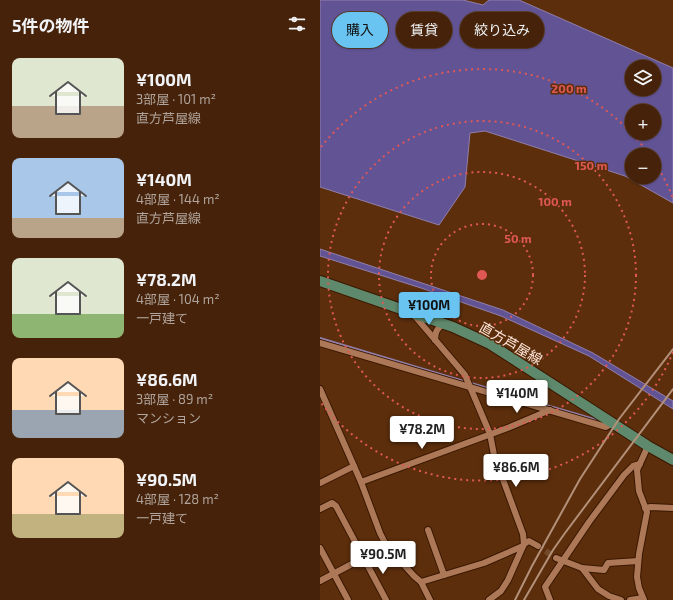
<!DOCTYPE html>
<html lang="ja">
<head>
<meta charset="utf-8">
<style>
  body { margin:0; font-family:"Exo 2","Noto Sans JP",sans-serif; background:#4c2a12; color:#f1f3f6; height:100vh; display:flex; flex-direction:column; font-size:15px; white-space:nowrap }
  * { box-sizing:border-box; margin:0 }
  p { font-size:13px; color:#b0a49c }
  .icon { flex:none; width:22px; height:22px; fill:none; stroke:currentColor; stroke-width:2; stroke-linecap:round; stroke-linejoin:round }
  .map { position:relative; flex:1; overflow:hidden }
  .drawer { display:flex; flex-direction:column; background:#452209; width:320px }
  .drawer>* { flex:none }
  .banner { position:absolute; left:12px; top:12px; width:281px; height:36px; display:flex; gap:8px }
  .buttons { position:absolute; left:305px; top:60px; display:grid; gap:8px }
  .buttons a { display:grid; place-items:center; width:36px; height:36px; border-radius:50%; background:#452209; box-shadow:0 1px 3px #0004,0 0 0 1px #5d3f2a; font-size:20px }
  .price { position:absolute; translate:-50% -34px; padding:0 9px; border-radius:4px; background:#fff; color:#222; font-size:13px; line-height:26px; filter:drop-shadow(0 1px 2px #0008) }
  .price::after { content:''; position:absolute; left:50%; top:24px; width:12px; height:9px; margin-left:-6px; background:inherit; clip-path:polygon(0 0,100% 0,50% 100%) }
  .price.on { background:#69c4f1; color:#111 }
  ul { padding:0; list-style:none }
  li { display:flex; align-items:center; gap:12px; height:100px; padding:0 12px }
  li span { display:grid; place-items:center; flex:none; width:112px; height:80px; border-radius:8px; color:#555 }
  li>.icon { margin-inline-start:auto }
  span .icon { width:48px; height:48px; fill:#fffc; stroke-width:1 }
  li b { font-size:17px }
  h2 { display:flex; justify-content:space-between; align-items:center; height:48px; padding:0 12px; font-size:17px }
  .pill { padding:0 14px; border-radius:18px; background:#452209; box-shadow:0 1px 3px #0004,0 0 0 1px #5d3f2a; font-size:14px; line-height:36px }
  .pill.on { background:#69c4f1; color:#111 }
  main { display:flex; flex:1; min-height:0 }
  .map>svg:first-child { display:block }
</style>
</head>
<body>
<main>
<section class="drawer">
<h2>5件の物件<svg class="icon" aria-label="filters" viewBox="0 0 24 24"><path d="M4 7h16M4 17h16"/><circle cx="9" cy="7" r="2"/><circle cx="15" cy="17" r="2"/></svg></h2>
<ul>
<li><span style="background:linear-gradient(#dfe7d0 60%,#b9a48a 0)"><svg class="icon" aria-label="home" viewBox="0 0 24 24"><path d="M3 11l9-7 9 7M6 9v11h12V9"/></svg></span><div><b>¥100M</b><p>3部屋 · 101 m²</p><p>直方芦屋線</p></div></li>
<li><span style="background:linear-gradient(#a9c7e8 75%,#b9a48a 0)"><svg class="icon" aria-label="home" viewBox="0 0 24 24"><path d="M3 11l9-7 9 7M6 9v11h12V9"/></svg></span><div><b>¥140M</b><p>4部屋 · 144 m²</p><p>直方芦屋線</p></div></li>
<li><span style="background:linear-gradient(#dfe7d0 70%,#8fb573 0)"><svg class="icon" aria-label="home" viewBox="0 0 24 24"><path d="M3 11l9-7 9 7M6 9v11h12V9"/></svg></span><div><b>¥78.2M</b><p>4部屋 · 104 m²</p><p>一戸建て</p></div></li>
<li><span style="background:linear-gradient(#ffd9b3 65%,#9aa5b1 0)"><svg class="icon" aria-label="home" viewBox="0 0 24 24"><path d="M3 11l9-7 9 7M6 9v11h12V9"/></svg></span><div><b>¥86.6M</b><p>3部屋 · 89 m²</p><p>マンション</p></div></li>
<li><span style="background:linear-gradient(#ffd9b3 70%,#c2b280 0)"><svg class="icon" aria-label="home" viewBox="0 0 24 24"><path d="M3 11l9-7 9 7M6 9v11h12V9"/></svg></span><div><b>¥90.5M</b><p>4部屋 · 128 m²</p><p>一戸建て</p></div></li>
</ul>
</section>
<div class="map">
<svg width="353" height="600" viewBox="0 0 353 600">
  <rect width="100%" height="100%" fill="#5c2e0c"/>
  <g fill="#625395" stroke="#917fa9" fill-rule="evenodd">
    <path d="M 0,0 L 143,0 L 163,5 L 169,0 L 199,0 L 353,68 L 353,203 L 305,176 L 165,131 L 150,133 L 145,187 L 119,225 L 0,187 ZM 312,67 L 334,67 L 334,89 L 312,89 ZM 312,111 L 334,111 L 334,133 L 312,133 ZM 312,155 L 334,155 L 334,177 L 312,177 Z"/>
    <path d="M 0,249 L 183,310 L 273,353 L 353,401 L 353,409 L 269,356 L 181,316 L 101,288 L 0,256 Z"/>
  </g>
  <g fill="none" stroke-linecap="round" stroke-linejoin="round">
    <g stroke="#917fa9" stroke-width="2">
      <path d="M 0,338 L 147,382"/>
      <path d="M 151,383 L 281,421"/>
    </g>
    <path stroke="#744a2b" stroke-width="6" stroke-dasharray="6 3" stroke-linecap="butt" d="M 218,546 L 236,558"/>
    <g stroke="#3a1801" stroke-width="8">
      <g id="street">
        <path d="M 94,315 L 145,375 L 170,434 L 174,455 L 203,534 L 204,544 L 188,580 L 181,591 L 169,600"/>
        <path d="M 115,340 C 115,332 117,328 124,324"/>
        <path d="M 0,343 L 286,427 L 293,423"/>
        <path d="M 0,389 L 41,482 L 60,533 L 66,545 L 94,576 L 101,582 L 110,600"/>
        <path d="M 41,482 L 190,427 L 230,410"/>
        <path d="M 0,483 L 34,466"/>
        <path d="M 325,508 L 331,507 L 353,508"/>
        <path d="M 0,509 L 12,503 L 16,506 L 66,600"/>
        <path d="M 108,530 L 124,575"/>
        <path d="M 204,544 L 209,541 L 218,546"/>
        <path d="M 0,548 L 28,600"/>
        <path d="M 236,558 L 262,568 L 278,589 L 289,596 L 301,600"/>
        <path d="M 262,568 L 284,570 L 288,563 L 318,561"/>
        <path d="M 0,581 L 43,558"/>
        <path d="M 101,582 L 164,563 L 203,546"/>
        <path d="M 230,600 L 225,587 L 269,522 L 304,475 L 313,466 L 320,464"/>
        <path d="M 310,600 L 323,598"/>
        <path d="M 324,600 L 319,588 L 317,577 L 319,554 L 327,512 L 319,491 L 317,470 L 328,446"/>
      </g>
    </g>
    <g stroke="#3a1801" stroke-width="12">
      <path id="primary" d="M 0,281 L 133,327 L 170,344 L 328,446 L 353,460"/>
    </g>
    <use href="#street" stroke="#ad7858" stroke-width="6"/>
    <use href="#primary" stroke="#5f896c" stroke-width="10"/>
    <g stroke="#b39079" stroke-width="2">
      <path d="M 195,600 L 212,566 L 260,479 L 299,419 L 353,349"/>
      <path d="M 204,600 L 233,550 L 245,533 L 353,389"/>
    </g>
  </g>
  <g fill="none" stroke="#e05854" stroke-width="2" stroke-dasharray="2 4">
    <circle cx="162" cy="275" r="51"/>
    <circle cx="162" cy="275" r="103"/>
    <circle cx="162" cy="275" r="154"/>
    <path d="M353 352A206 206 0 0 1 1 403M1 147A206 206 0 0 1 329 154M335 163A206 206 0 0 1 353 198"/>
  </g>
  <g text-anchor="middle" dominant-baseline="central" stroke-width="3" stroke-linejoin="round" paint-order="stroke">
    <g font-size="14" fill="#ffe6d9" stroke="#5c2e0c">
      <text transform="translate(191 343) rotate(30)">直方芦屋線</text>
    </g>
  </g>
  <circle cx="162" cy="275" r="6" fill="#e05854" stroke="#5c2e0c" stroke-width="2"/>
  <g font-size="12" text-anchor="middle" font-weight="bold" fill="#e05854" stroke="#5c2e0c" stroke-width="3" stroke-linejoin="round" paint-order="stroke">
    <text x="249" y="93">200 m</text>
    <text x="271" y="170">150 m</text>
    <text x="235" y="206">100 m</text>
    <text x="198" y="243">50 m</text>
  </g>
</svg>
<div class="buttons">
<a><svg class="icon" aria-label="layers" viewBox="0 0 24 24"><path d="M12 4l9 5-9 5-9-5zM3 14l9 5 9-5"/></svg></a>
<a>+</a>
<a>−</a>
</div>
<b class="price on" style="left:109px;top:326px">¥100M</b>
<b class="price" style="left:197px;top:414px">¥140M</b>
<b class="price" style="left:102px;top:450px">¥78.2M</b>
<b class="price" style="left:196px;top:488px">¥86.6M</b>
<b class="price" style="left:63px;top:575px">¥90.5M</b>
<div class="banner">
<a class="pill on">購入</a>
<a class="pill">賃貸</a>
<a class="pill">絞り込み</a>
</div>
</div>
</main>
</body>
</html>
